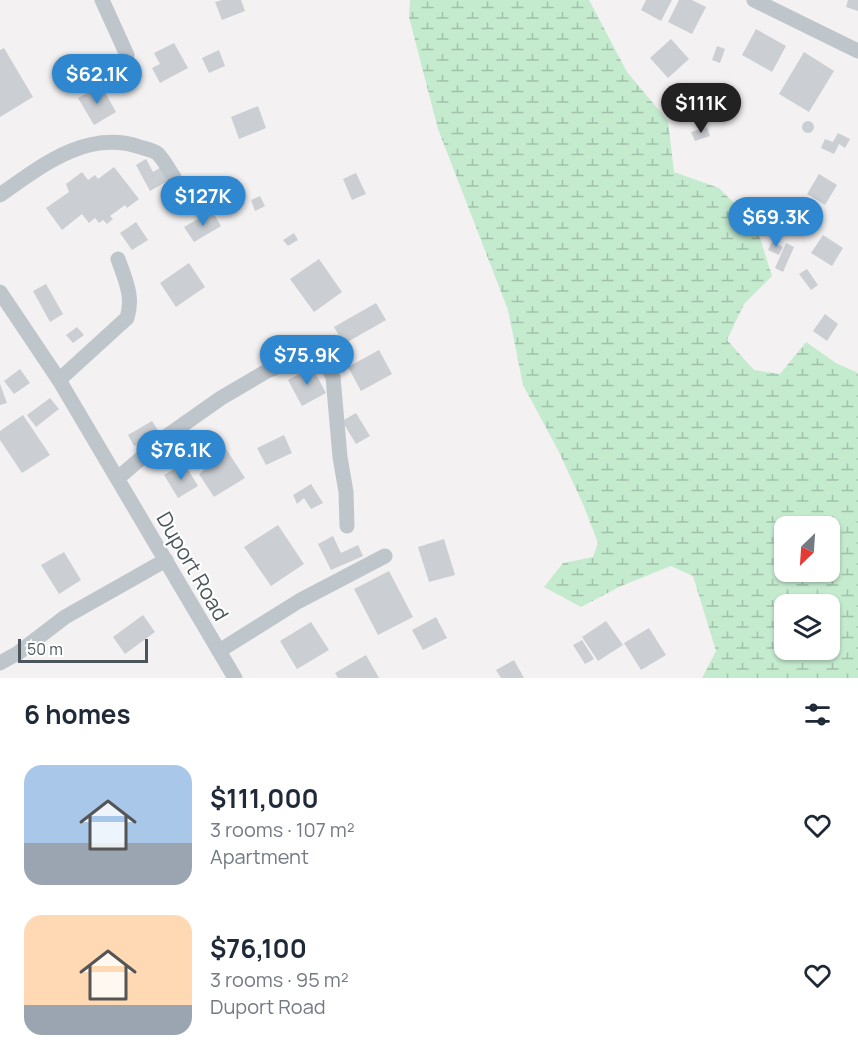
<!DOCTYPE html>
<html lang="en">
<head>
<meta charset="utf-8">
<style>
  body { margin:0; font-family:Manrope,sans-serif; background:#f2f2f3; color:#1f2937; height:100vh; display:flex; flex-direction:column; font-size:22px; white-space:nowrap }
  * { box-sizing:border-box; margin:0 }
  p { font-size:20px; color:#747a83 }
  .icon { flex:none; width:33px; height:33px; fill:none; stroke:currentColor; stroke-width:2; stroke-linecap:round; stroke-linejoin:round }
  .map { position:relative; height:678px; overflow:hidden }
  .details { display:flex; flex-direction:column; background:#fff; flex:1 }
  .details>* { flex:none }
  .needle { width:39px; rotate:205deg }
  .tools { position:absolute; left:774px; top:516px; display:grid; gap:12px }
  .tools a { display:grid; place-items:center; width:66px; height:66px; border-radius:12px; background:#fff; box-shadow:0 2px 4px #0004; font-size:30px }
  .scale { position:absolute; left:18px; bottom:15px; width:130px; box-sizing:border-box; padding-left:6px; border:3px solid #4b565c; border-top:0; font-size:16px; line-height:21px; white-space:nowrap; color:#4b565c; -webkit-text-stroke:4px #fff; paint-order:stroke }
  .price { position:absolute; translate:-50% -51px; padding:0 14px; border-radius:21px; background:#2f88cf; color:#fff; font-size:20px; line-height:39px; filter:drop-shadow(0 2px 3px #0008) }
  .price::after { content:''; position:absolute; left:50%; top:36px; width:18px; height:14px; margin-left:-9px; background:inherit; clip-path:polygon(0 0,100% 0,50% 100%) }
  .price.active { background:#222; color:#fff }
  ul { padding:0; list-style:none }
  li { display:flex; align-items:center; gap:18px; height:150px; padding:0 24px }
  li span { display:grid; place-items:center; flex:none; width:168px; height:120px; border-radius:18px; color:#555 }
  li>.icon { margin-inline-start:auto }
  span .icon { width:72px; height:72px; fill:#fffc; stroke-width:1 }
  li b { font-size:26px }
  h2 { display:flex; justify-content:space-between; align-items:center; height:72px; padding:0 24px; font-size:26px }
  .map>svg:first-child { display:block }
</style>
</head>
<body>
<div class="map">
<svg width="858" height="678" viewBox="0 0 858 678">
  <defs>
    <pattern id="wetland-marsh" width="20" height="14" patternUnits="userSpaceOnUse" patternTransform="scale(1.5)"><rect width="20" height="14" fill="#c5ebcf"/><path d="M1 5h8M5 5V1M11 12h8M15 12V8" fill="none" stroke="#a2c1ab"/></pattern>
  </defs>
  <rect width="100%" height="100%" fill="#f3f1f1"/>
  <path fill="url(#wetland-marsh)" fill-rule="evenodd" d="M 410,0 L 589,0 L 627,72 L 668,121 L 674,172 L 719,188 L 756,225 L 772,276 L 744,304 L 727,340 L 754,370 L 780,374 L 806,342 L 836,363 L 858,373 L 858,678 L 702,678 L 716,651 L 693,576 L 671,566 L 621,586 L 581,607 L 544,587 L 563,563 L 593,557 L 598,543 L 583,504 L 558,450 L 523,385 L 508,310 L 438,129 L 409,17 ZM 784,526 L 830,526 L 830,572 L 784,572 ZM 784,604 L 830,604 L 830,650 L 784,650 Z"/>
  <g fill="#cbcfd3">
    <path d="M 222,0 L 241,0 L 245,11 L 222,20 L 215,2 Z"/>
    <path d="M 646,0 L 672,0 L 661,21 L 641,10 Z"/>
    <path d="M 679,0 L 692,0 L 706,7 L 692,34 L 668,22 Z"/>
    <path d="M 848,0 L 858,0 L 858,11 L 846,7 Z"/>
    <path d="M 756,29 L 786,46 L 772,72 L 742,55 Z"/>
    <path d="M 671,39 L 689,59 L 668,78 L 650,58 Z"/>
    <path d="M 174,43 L 188,68 L 160,83 L 152,68 L 160,64 L 154,53 Z"/>
    <path d="M 717,46 L 725,49 L 720,63 L 712,60 Z"/>
    <path d="M 4,48 L 33,97 L 0,117 L 0,50 Z"/>
    <path d="M 219,50 L 225,66 L 209,73 L 202,58 Z"/>
    <path d="M 804,52 L 834,71 L 809,112 L 779,94 Z"/>
    <path d="M 101,85 L 116,112 L 94,125 L 78,98 Z"/>
    <path d="M 258,106 L 266,128 L 239,139 L 231,117 Z"/>
    <circle cx="808" cy="127" r="6"/>
    <path d="M 707,127 L 710,136 L 695,141 L 691,132 Z"/>
    <path d="M 838,133 L 850,139 L 845,148 L 839,144 L 834,154 L 821,148 L 825,139 L 833,142 Z"/>
    <path d="M 146,159 L 153,172 L 163,166 L 171,179 L 150,191 L 136,165 Z"/>
    <path d="M 114,167 L 139,199 L 127,208 L 125,205 L 110,216 L 113,219 L 107,224 L 103,220 L 99,223 L 95,218 L 89,223 L 82,214 L 62,230 L 46,208 L 69,192 L 66,184 L 82,172 L 88,180 L 95,175 L 98,179 Z"/>
    <path d="M 356,173 L 366,194 L 352,200 L 343,179 Z"/>
    <path d="M 819,174 L 837,185 L 825,205 L 807,194 Z"/>
    <path d="M 260,196 L 265,206 L 255,211 L 251,200 Z"/>
    <path d="M 212,211 L 221,226 L 194,242 L 184,227 Z"/>
    <path d="M 136,222 L 148,240 L 132,250 L 120,233 Z"/>
    <path d="M 294,233 L 298,240 L 288,246 L 283,240 Z"/>
    <path d="M 823,235 L 843,248 L 832,266 L 811,253 Z"/>
    <path d="M 772,242 L 783,247 L 779,255 L 768,250 Z"/>
    <path d="M 786,243 L 794,247 L 783,272 L 775,268 Z"/>
    <path d="M 319,259 L 342,292 L 314,312 L 290,279 Z"/>
    <path d="M 189,263 L 205,287 L 176,307 L 160,283 Z"/>
    <path d="M 807,269 L 818,285 L 811,290 L 799,274 Z"/>
    <path d="M 46,284 L 63,314 L 50,322 L 33,291 Z"/>
    <path d="M 376,303 L 386,320 L 344,344 L 334,327 Z"/>
    <path d="M 825,314 L 838,324 L 827,341 L 813,331 Z"/>
    <path d="M 77,327 L 84,335 L 73,343 L 66,335 Z"/>
    <path d="M 379,350 L 392,374 L 361,391 L 348,367 Z"/>
    <path d="M 312,367 L 326,393 L 302,406 L 288,380 Z"/>
    <path d="M 20,369 L 30,383 L 14,394 L 4,381 Z"/>
    <path d="M 0,384 L 7,403 L 0,405 Z"/>
    <path d="M 50,398 L 59,409 L 36,427 L 27,415 Z"/>
    <path d="M 356,413 L 370,436 L 356,444 L 342,421 Z"/>
    <path d="M 23,415 L 50,455 L 22,473 L 0,440 L 0,431 Z"/>
    <path d="M 152,421 L 159,432 L 134,446 L 128,435 Z"/>
    <path d="M 215,432 L 245,478 L 214,497 L 199,474 L 204,470 L 190,448 Z"/>
    <path d="M 284,435 L 292,453 L 266,465 L 257,448 Z"/>
    <path d="M 184,463 L 198,486 L 178,498 L 164,475 Z"/>
    <path d="M 311,484 L 323,503 L 311,509 L 304,498 L 297,504 L 293,495 Z"/>
    <path d="M 278,525 L 304,564 L 271,586 L 244,547 Z"/>
    <path d="M 333,536 L 341,553 L 358,545 L 363,556 L 331,570 L 318,544 Z"/>
    <path d="M 444,539 L 455,575 L 429,582 L 418,547 Z"/>
    <path d="M 64,552 L 81,580 L 59,594 L 41,565 Z"/>
    <path d="M 389,571 L 413,617 L 378,635 L 354,589 Z"/>
    <path d="M 143,615 L 155,632 L 125,654 L 113,637 Z"/>
    <path d="M 436,617 L 447,638 L 423,650 L 412,630 Z"/>
    <path d="M 606,621 L 623,645 L 598,661 L 582,637 Z"/>
    <path d="M 311,622 L 329,650 L 297,669 L 280,641 Z"/>
    <path d="M 649,628 L 666,655 L 641,670 L 624,643 Z"/>
    <path d="M 582,640 L 594,659 L 585,664 L 573,645 Z"/>
    <path d="M 366,655 L 379,678 L 338,678 L 335,673 Z"/>
    <path d="M 514,660 L 524,678 L 501,678 L 496,670 Z"/>
  </g>
  <g fill="none" stroke-linecap="round" stroke-linejoin="round">
    <g stroke="#bec6cc" stroke-width="15">
      <path d="M 102,0 L 127,55"/>
      <path d="M 754,0 L 858,51"/>
      <path d="M 0,195 C 41,166 87,129 140,147 C 146,149 154,150 158,154 C 164,160 169,170 174,177"/>
      <path d="M 0,292 L 59,380 L 235,678"/>
      <path d="M 59,380 L 127,318 C 134,297 125,279 118,259"/>
      <path d="M 118,478 L 167,436 L 221,398 L 267,371 L 303,356 L 316,357 L 327,366 L 333,377 L 340,457 L 346,492 L 347,526"/>
      <path d="M 219,651 L 299,601 L 385,556"/>
      <path d="M 0,663 L 18,653 L 65,617 L 166,560"/>
    </g>
  </g>
  <g text-anchor="middle" dominant-baseline="central" stroke-width="4.5" stroke-linejoin="round" paint-order="stroke">
    <g font-size="21" fill="#4b565c" stroke="#fff">
      <text transform="translate(193 566) rotate(60)">Duport Road</text>
    </g>
  </g>
</svg>
<div class="tools">
<a><svg class="needle" viewBox="-14 -14 28 28"><path d="M0-13l5 13h-10z" fill="#e53935"/><path d="M0 13l5-13h-10z" fill="#747a83"/></svg></a>
<a><svg class="icon" aria-label="layers" viewBox="0 0 24 24"><path d="M12 4l9 5-9 5-9-5zM3 14l9 5 9-5"/></svg></a>
</div>
<div class="scale">50 m</div>
<b class="price" style="left:97px;top:105px">$62.1K</b>
<b class="price active" style="left:701px;top:134px">$111K</b>
<b class="price" style="left:203px;top:227px">$127K</b>
<b class="price" style="left:776px;top:248px">$69.3K</b>
<b class="price" style="left:307px;top:386px">$75.9K</b>
<b class="price" style="left:181px;top:481px">$76.1K</b>
</div>
<section class="details">
<h2>6 homes<svg class="icon" aria-label="filters" viewBox="0 0 24 24"><path d="M4 7h16M4 17h16"/><circle cx="9" cy="7" r="2"/><circle cx="15" cy="17" r="2"/></svg></h2>
<ul>
<li><span style="background:linear-gradient(#a9c7e8 65%,#9aa5b1 0)"><svg class="icon" aria-label="home" viewBox="0 0 24 24"><path d="M3 11l9-7 9 7M6 9v11h12V9"/></svg></span><div><b>$111,000</b><p>3 rooms · 107 m²</p><p>Apartment</p></div><svg class="icon" aria-label="heart" viewBox="0 0 24 24"><path d="M12 20l-8-8c-3-5 5-10 8-4 3-6 11-1 8 4z"/></svg></li>
<li><span style="background:linear-gradient(#ffd9b3 75%,#9aa5b1 0)"><svg class="icon" aria-label="home" viewBox="0 0 24 24"><path d="M3 11l9-7 9 7M6 9v11h12V9"/></svg></span><div><b>$76,100</b><p>3 rooms · 95 m²</p><p>Duport Road</p></div><svg class="icon" aria-label="heart" viewBox="0 0 24 24"><path d="M12 20l-8-8c-3-5 5-10 8-4 3-6 11-1 8 4z"/></svg></li>
</ul>
</section>
</body>
</html>
